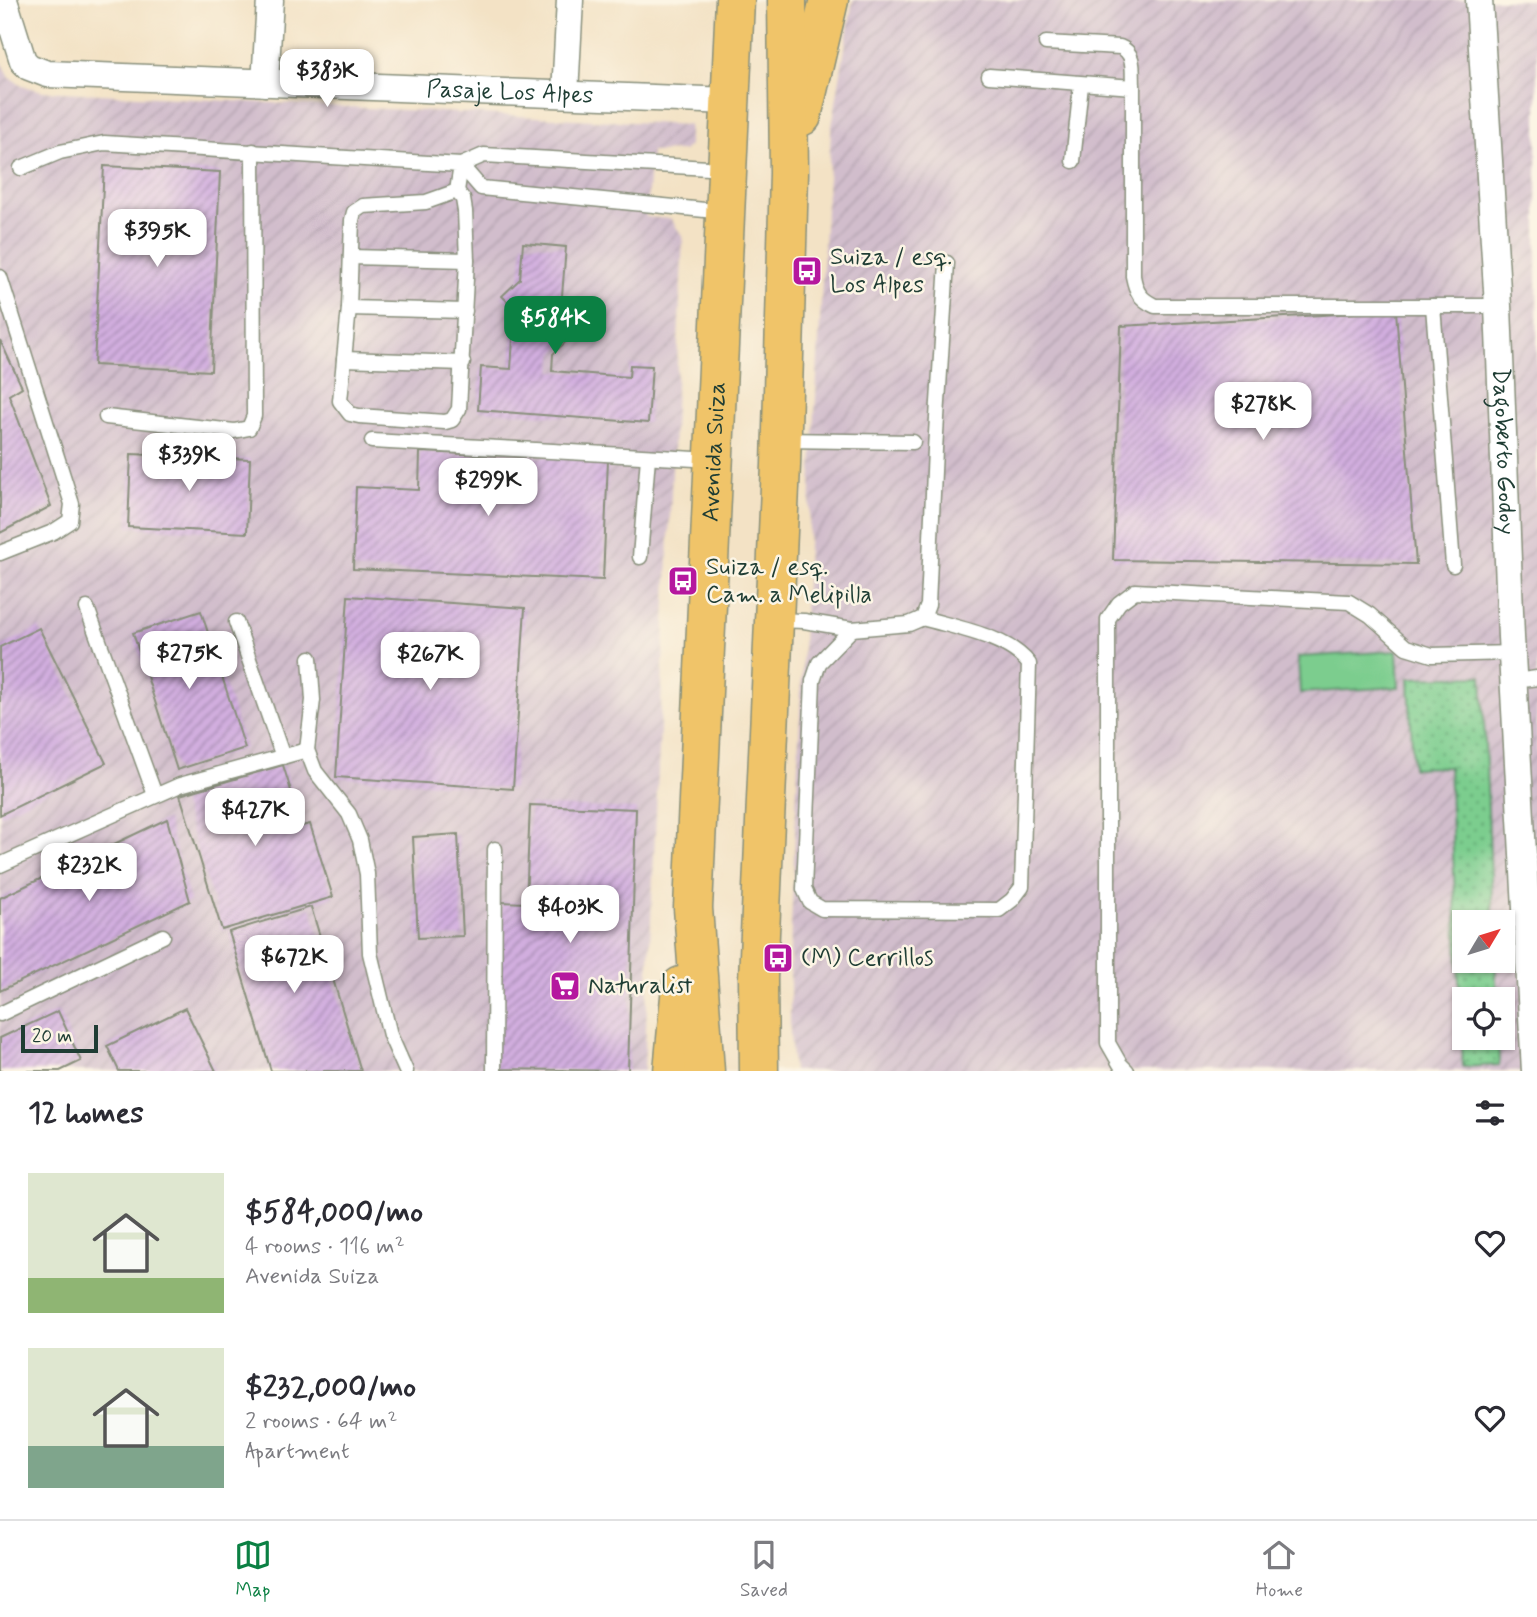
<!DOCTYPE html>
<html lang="en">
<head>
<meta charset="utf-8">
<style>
  body { margin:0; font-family:Mynerve,sans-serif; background:#f7f7f7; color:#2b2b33; height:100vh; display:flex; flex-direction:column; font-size:26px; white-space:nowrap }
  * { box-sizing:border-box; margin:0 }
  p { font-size:23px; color:#7c7c81 }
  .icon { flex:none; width:38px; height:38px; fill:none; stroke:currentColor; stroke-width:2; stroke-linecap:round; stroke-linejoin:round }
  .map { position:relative; height:1071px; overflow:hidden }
  .details { display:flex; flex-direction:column; background:#fff; flex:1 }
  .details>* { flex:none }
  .needle { width:46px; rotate:52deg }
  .tools { position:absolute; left:1452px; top:910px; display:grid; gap:14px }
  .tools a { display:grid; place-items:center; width:63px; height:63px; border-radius:0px; background:#fff; box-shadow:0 2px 5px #0004; font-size:35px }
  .scale { position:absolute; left:21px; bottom:18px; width:77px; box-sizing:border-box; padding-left:7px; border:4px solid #1f3d34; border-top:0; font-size:19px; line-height:24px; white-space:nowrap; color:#1f3d34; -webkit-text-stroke:5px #fcf5e5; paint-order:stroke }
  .price { position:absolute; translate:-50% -60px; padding:0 16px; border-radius:14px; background:#fff; color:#222; font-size:23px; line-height:46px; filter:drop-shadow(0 2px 4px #0008) }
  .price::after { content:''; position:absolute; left:50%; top:42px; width:21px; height:16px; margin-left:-10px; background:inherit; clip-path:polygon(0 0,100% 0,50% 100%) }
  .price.selected { background:#0b8043; color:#fff }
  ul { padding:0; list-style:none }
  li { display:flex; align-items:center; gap:21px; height:175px; padding:0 28px }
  li span { display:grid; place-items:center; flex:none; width:196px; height:140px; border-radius:0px; color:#555 }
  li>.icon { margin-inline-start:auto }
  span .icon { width:84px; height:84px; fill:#fffc; stroke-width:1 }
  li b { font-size:30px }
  h2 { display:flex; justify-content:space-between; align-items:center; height:84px; padding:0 28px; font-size:30px }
  .menu { display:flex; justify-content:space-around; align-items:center; height:98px; border-top:2px solid #e1e1e2; background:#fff; font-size:19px; color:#7c7c81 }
  .menu a { display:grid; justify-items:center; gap:4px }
  .menu .selected { color:#0b8043 }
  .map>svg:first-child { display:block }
</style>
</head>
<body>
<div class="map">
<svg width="1537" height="1071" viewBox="0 0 1537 1071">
  <defs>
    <pattern id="industrial-furrows" width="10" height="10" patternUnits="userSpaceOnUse" patternTransform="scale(1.75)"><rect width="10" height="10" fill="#d1bdcc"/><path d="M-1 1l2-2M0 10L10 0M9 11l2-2" fill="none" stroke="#b3a3b0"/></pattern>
    <pattern id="grass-dots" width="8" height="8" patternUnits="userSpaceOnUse" patternTransform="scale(1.75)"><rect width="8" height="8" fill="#7bcd8e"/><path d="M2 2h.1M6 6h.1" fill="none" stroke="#64a875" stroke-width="1.8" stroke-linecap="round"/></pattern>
    <pattern id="building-hatch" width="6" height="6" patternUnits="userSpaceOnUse" patternTransform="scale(1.75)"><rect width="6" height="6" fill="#d2aedf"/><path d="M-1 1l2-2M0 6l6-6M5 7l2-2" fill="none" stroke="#aa8fb6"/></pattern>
  </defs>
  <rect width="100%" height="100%" fill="#fcf5e5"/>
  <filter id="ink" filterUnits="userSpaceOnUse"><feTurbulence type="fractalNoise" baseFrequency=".0143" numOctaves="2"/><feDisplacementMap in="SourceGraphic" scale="14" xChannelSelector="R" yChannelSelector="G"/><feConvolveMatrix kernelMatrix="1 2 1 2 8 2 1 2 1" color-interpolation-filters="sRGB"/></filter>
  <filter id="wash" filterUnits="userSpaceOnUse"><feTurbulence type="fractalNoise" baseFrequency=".00686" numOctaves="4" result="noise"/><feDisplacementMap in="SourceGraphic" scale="28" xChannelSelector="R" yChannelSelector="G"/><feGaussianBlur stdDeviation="1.57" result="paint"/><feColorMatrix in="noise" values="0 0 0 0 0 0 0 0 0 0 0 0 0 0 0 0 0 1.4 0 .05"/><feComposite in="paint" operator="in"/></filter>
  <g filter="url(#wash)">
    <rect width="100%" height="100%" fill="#f3e2c5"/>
    <g fill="url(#industrial-furrows)" fill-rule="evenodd">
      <path d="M 853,0 L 1537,0 L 1537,1071 L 793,1071 L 790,1032 L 790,951 L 804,621 L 825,226 L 831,132 ZM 1465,922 L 1503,922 L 1503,961 L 1465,961 ZM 1465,999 L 1503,999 L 1503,1038 L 1465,1038 Z"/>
      <path d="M 0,60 L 9,77 L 23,86 L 43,91 L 689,125 L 689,145 L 683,151 L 651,152 L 646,217 L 671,219 L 683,237 L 644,1071 L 0,1071 Z"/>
    </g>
    <path fill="url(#grass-dots)" stroke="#4d8561" stroke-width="2" d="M 1482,676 L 1493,922 L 1465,922 L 1465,961 L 1495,961 L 1497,999 L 1465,999 L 1465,1038 L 1498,1038 L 1499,1065 L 1463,1067 L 1449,767 L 1413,768 L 1409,678 Z"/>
    <path fill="#7bcd8e" stroke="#4d8561" stroke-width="2" d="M 1397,651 L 1399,687 L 1300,693 L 1298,657 Z"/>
    <g id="blocks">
      <g fill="url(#building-hatch)">
        <path d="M 104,166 L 220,172 L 211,371 L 94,365 Z"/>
        <path d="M 523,243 L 566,247 L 561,308 L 580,328 L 553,354 L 552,371 L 629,377 L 630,365 L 652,366 L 648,423 L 478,410 L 481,367 L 511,369 L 515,309 L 502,296 L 520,279 Z"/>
        <path d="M 1396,311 L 1416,564 L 1113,560 L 1121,326 Z"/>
        <path d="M 0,340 L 22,387 L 9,395 L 51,506 L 0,533 Z"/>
        <path d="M 420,452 L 608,460 L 603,580 L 353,569 L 356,487 L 419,490 Z"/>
        <path d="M 131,454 L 250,459 L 247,533 L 128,527 Z"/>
        <path d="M 348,596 L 525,608 L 513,789 L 336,777 Z"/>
        <path d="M 201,611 L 245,748 L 177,770 L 133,633 Z"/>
        <path d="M 39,628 L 106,763 L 0,815 L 0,647 Z"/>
        <path d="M 283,765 L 302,826 L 310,824 L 333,897 L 222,930 L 180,795 Z"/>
        <path d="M 530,805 L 636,809 L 628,1071 L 496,1069 L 502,902 L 526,903 Z"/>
        <path d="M 167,819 L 190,901 L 0,991 L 0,898 Z"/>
        <path d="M 458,834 L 463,936 L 418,938 L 413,837 Z"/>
        <path d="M 311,907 L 361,1071 L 271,1071 L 229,932 Z"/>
        <path d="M 185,1008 L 216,1071 L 119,1071 L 107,1046 Z"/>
        <path d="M 58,1011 L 81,1061 L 60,1071 L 0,1071 L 0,1038 Z"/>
      </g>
    </g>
  </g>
  <g filter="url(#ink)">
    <use href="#blocks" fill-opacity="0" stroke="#89907c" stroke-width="2"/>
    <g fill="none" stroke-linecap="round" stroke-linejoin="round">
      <g stroke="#89907c" stroke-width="17">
        <g id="service">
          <path d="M 1046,43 L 1120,47 C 1136,53 1132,72 1133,87"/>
          <path d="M 989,76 L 1133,87 L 1133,276 C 1136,292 1140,299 1155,306 L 1498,306"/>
          <path d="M 1073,161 L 1081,85"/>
          <path d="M 21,168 L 60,152 L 104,143 L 461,165 L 457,191 L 463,199 L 465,211 L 467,260 L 459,409 L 452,420 L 445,422 L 359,416 L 350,414 L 340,401 L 349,308 L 352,220 L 354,212 L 363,206 L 426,202 L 457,191"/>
          <path d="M 725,212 L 481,188 L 461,165 L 484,155 L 726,169"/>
          <path d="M 351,257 L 467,260"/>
          <path d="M 0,277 L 72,504 L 70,521 L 53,532 L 0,553"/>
          <path d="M 1433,306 L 1453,565"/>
          <path d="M 349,308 L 465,311"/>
          <path d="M 344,359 L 463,363"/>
          <path d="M 106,417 L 234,431 L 249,428 L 254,416 L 253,151"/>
          <path d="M 783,440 L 913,442"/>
          <path d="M 372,441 L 713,460"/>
          <path d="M 640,557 L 648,457"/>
          <path d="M 87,608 L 155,795"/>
          <path d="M 776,620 L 804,621 L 852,629 L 909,624 L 923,618 L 928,605 L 935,449 L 947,263"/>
          <path d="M 236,622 L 283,757"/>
          <path d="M 852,629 L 819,663 L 813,681 L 804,889 L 810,902 L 822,909 L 999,910 L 1012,900 L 1022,887 L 1029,664 C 1008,636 956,628 923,618"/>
          <path d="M 310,658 L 313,700 L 307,750 L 315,771 L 349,814 L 360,840 L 367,874 L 370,953 L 390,1035 L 406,1071"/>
          <path d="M 1515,681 L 1537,678"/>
          <path d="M 0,865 L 180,785 L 307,750"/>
          <path d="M 0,1014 L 163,936"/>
          <path d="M 494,1071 L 495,849"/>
          <path d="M 1127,1071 L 1120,1064 L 1108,1043 L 1108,619 L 1119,603 L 1135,591 L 1349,602 L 1370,615 L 1406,647 L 1432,655 L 1512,653"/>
        </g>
      </g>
      <g stroke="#89907c" stroke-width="29">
        <g id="minor">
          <path id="s1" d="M 4,0 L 23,61 L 29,67 L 47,74 L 730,101"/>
          <path id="s2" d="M 1479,0 L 1498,306 L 1511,637 L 1535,1071"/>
          <path d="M 265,83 L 270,0"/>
          <path d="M 565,94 L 570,0"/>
        </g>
      </g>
      <g stroke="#89907c" stroke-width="41">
        <g id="primary">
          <path d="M 802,116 L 829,0"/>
          <path d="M 673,1071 L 681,986"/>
          <path id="s3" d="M 705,1071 L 693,908 L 735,0"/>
          <path d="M 759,1071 L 758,978 L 781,465 L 789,173 L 787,0"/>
        </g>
      </g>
      <use href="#service" stroke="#fff" stroke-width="14"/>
      <use href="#minor" stroke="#fff" stroke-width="26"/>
      <use href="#primary" stroke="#f0c469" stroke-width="38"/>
    </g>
  </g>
  <defs>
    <g id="bus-square" transform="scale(1.575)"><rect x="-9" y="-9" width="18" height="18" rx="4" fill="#b5179e" stroke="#fcf5e5"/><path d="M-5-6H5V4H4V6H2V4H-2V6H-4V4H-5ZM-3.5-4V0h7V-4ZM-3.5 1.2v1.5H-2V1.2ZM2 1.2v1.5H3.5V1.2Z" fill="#fff"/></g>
    <g id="supermarket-square" transform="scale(1.575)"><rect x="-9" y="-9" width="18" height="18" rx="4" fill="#b5179e" stroke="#fcf5e5"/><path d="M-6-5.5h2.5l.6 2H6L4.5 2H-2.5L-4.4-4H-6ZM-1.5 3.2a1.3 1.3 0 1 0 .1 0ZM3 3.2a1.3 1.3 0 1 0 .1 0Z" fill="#fff"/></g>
  </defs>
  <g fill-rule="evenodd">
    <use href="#bus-square" x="807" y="271"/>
    <use href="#bus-square" x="683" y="581"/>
    <use href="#bus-square" x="778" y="958"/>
    <use href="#supermarket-square" x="565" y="986"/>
  </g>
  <g text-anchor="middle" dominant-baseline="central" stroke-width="5" stroke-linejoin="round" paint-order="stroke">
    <g font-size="24" fill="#1f3d34" stroke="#fcf5e5">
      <text stroke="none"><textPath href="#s1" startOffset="555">Pasaje Los Alpes</textPath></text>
      <text stroke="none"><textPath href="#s3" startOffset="620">Avenida Suiza</textPath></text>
      <text stroke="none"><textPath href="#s2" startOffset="452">Dagoberto Godoy</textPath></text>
    </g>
    <g font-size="24" fill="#1f3d34" stroke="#fcf5e5" text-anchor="start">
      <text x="830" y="257">Suiza / esq.<tspan x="830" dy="28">Los Alpes</tspan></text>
      <text x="706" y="567">Suiza / esq.<tspan x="706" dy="28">Cam. a Melipilla</tspan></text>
      <text x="801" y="958">(M) Cerrillos</text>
      <text x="588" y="986">Naturalist</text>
    </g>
  </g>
</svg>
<div class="tools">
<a><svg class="needle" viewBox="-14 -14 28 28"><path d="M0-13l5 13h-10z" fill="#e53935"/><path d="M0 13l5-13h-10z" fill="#7c7c81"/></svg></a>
<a><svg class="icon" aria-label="locate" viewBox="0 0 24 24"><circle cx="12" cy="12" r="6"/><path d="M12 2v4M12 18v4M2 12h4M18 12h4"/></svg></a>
</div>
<div class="scale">20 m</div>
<b class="price" style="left:327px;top:109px">$383K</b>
<b class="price" style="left:157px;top:269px">$395K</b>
<b class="price selected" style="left:555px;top:356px">$584K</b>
<b class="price" style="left:1263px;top:442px">$278K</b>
<b class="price" style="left:189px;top:493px">$339K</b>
<b class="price" style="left:488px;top:518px">$299K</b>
<b class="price" style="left:189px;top:691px">$275K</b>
<b class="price" style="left:430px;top:692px">$267K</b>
<b class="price" style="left:255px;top:848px">$427K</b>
<b class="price" style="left:89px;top:903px">$232K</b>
<b class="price" style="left:570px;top:945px">$403K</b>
<b class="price" style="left:294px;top:995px">$672K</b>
</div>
<section class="details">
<h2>12 homes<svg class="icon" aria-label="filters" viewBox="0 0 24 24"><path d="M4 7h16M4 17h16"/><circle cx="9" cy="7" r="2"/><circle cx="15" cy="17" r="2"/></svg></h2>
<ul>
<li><span style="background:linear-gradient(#dfe7d0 75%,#8fb573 0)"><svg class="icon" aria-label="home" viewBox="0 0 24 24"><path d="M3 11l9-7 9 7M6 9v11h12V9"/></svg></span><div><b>$584,000/mo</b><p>4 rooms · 116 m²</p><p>Avenida Suiza</p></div><svg class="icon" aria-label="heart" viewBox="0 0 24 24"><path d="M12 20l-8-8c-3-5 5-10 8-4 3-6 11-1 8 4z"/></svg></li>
<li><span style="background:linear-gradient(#dfe7d0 70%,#7fa58c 0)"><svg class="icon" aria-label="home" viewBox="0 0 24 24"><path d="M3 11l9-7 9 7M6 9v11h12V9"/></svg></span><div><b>$232,000/mo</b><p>2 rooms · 64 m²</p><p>Apartment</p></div><svg class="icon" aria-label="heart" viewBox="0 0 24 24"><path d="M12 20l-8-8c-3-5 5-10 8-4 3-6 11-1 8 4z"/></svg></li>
</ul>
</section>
<nav class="menu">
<a class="selected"><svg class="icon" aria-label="map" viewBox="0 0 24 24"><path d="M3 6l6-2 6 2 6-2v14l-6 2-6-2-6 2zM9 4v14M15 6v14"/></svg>Map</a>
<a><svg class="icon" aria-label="saved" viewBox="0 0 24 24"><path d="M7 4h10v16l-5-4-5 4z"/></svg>Saved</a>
<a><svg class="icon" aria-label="home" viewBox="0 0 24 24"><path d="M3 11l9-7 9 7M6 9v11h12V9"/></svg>Home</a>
</nav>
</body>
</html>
